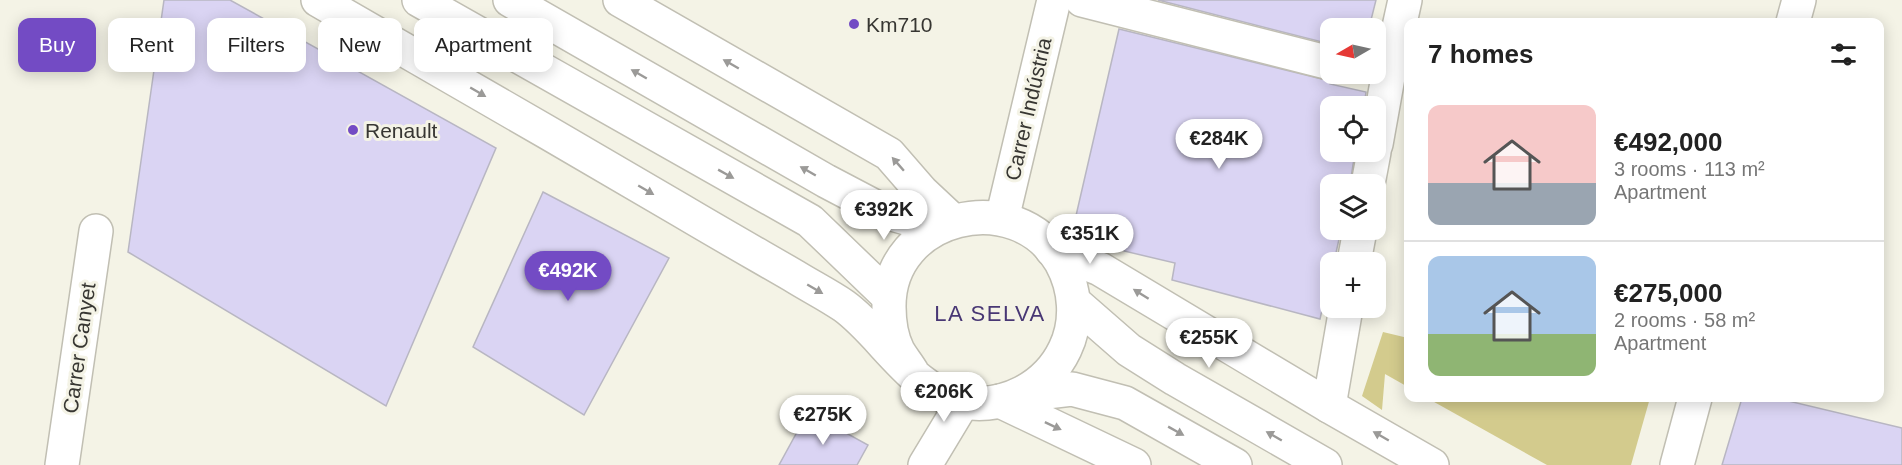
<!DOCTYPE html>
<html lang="en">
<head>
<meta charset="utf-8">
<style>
  body { margin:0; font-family:Arial,sans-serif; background:#f2f2f2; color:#222; height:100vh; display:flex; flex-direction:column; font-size:22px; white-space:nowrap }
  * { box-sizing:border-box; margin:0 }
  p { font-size:20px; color:#767676 }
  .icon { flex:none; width:33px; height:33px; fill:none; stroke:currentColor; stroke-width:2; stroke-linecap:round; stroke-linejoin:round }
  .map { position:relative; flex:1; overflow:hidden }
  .sheet { position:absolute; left:1404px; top:18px; width:480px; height:384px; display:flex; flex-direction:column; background:#fff; border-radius:12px; box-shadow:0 3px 15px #0003 }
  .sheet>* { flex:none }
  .top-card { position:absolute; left:18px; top:18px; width:570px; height:54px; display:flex; gap:12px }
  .needle { width:39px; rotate:261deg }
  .tools { position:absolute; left:1320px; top:18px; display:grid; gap:12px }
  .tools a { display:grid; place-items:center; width:66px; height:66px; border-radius:12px; background:#fff; box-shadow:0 3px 15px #0003; font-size:30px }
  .price { position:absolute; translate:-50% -51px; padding:0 14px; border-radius:21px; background:#fff; color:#222; font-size:20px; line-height:39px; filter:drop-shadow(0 2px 3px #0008) }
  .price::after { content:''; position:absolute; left:50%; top:36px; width:18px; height:14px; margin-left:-9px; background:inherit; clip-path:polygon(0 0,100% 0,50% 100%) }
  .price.active { background:#734bc4; color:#fff }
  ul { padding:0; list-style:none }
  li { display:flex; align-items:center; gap:18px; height:150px; padding:0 24px }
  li+li { border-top:2px solid #e0e0e0 }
  li span { display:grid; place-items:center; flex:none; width:168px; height:120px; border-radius:12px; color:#555 }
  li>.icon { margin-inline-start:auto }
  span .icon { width:72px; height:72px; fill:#fffc; stroke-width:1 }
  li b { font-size:26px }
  h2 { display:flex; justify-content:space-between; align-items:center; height:72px; padding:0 24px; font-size:26px }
  .tag { padding:0 21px; border-radius:12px; background:#fff; box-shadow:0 3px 15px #0003; font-size:21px; line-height:54px }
  .tag.active { background:#734bc4; color:#fff }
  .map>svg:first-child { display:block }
</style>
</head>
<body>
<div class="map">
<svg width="1902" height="465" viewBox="0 0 1902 465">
  <rect width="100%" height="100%" fill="#f4f3e6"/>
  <g fill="#d3cb8d">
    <path d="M 1383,332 L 1408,338 L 1408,387 L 1385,374 L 1382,410 L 1362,396 Z"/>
    <path d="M 1427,398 L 1650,398 L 1631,465 L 1547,465 Z"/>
  </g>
  <g fill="#dad4f3" stroke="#b8b6c2" stroke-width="1.5">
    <path d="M 164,0 L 230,0 L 496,148 L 386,406 L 128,252 Z"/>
    <path d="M 1158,0 L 1376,0 L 1369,28 L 1330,28 L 1330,44 Z"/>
    <path d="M 1119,29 L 1330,81 L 1330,84 L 1366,92 L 1364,106 L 1330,106 L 1330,152 L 1355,152 L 1350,184 L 1330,184 L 1330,230 L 1341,230 L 1334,262 L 1330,262 L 1330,275 L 1320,319 L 1172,280 L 1175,263 L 1124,251 L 1126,234 L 1075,220 Z"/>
    <path d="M 543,192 L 669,258 L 584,415 L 473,347 Z"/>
    <path d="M 1742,398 L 1776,398 L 1902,428 L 1902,465 L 1722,465 Z"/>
    <path d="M 808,412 L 868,445 L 857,465 L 779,465 Z"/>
  </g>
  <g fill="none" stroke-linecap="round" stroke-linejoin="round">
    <g stroke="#c1bfb3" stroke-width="36">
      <g id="minor">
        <path d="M 1082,0 L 1330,63"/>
        <path d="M 1793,22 L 1799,0"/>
        <path d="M 1376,144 L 1388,77 L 1405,0"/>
        <path d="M 1368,184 L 1374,152"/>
        <path d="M 1002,219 L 1054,0"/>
        <path d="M 1354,262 L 1360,230"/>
        <path d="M 1329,406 L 1346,308"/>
        <path d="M 62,465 L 96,231"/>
        <path d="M 925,465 L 963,402"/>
        <path d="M 1677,465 L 1695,398"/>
      </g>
    </g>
    <g stroke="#c1bfb3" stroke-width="36">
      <g id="major">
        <path d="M 318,0 C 440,70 561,140 682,211 C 719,233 756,254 794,276 C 810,286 828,295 844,306 C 883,334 912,392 963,402 C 1005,409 1047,387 1065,349 C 1078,322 1076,289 1061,262 C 1016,184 888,215 889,307 C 889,322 891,337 898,351 C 902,358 908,365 912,372"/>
        <path d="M 419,0 L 810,221 L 889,297"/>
        <path d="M 510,0 L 826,181 L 885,212 L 938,227"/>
        <path d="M 620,0 L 889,154 L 922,192 L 953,221"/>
        <path d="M 1052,250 L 1100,269 L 1329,406 L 1432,465"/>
        <path d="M 1074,302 L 1129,350 L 1175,379 L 1325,465"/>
        <path d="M 1021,395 L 1072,389 L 1125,403 L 1235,465"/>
        <path d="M 1000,401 L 1134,465"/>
      </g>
    </g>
    <use href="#minor" stroke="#fff" stroke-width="33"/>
    <use href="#major" stroke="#fff" stroke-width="33"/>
  </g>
  <defs><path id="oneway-solid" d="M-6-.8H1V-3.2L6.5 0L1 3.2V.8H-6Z" transform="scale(1.5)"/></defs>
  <g fill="#9b9a98">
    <use href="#oneway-solid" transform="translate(731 64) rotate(-150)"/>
    <use href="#oneway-solid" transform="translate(639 74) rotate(-150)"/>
    <use href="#oneway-solid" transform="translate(478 92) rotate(30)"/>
    <use href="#oneway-solid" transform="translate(898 164) rotate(-131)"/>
    <use href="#oneway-solid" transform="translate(808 171) rotate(-150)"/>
    <use href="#oneway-solid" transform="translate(726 174) rotate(29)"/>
    <use href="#oneway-solid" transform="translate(646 190) rotate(30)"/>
    <use href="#oneway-solid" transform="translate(815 289) rotate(30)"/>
    <use href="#oneway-solid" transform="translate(1141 294) rotate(-148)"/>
    <use href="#oneway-solid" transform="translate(1053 426) rotate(25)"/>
    <use href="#oneway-solid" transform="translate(1176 431) rotate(29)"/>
    <use href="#oneway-solid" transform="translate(1274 436) rotate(-150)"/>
    <use href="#oneway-solid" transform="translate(1381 436) rotate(-150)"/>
  </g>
  <g fill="#734bc4" stroke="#f4f3e6" stroke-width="2">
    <circle cx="854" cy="24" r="6"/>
    <circle cx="353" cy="130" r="6"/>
  </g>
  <g text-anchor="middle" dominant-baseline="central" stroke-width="6" stroke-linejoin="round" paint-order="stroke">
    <g font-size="21" fill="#373632" stroke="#f4f3e6" text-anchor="start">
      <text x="866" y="24">Km710</text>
      <text x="365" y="130">Renault</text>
    </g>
    <g font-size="21" fill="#373632" stroke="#f4f3e6">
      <text transform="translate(1028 109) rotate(-77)">Carrer Indústria</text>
      <text transform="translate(79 348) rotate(-82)">Carrer Canyet</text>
    </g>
    <g font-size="22" letter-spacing="1.5" fill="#483774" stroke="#f4f3e6">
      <text x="990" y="313">LA SELVA</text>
    </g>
  </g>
</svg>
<div class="tools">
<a><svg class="needle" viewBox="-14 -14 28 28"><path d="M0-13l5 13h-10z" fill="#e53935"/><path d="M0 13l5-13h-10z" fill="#767676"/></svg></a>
<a><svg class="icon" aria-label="locate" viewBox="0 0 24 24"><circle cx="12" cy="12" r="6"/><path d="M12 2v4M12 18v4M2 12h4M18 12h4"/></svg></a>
<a><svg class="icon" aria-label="layers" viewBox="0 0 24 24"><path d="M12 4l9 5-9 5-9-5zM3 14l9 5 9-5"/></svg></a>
<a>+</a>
</div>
<b class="price" style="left:1219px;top:170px">€284K</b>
<b class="price" style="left:884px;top:241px">€392K</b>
<b class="price" style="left:1090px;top:265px">€351K</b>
<b class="price active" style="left:568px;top:302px">€492K</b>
<b class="price" style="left:1209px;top:369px">€255K</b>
<b class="price" style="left:944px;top:423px">€206K</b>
<b class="price" style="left:823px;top:446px">€275K</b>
<div class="top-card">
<a class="tag active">Buy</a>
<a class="tag">Rent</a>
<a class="tag">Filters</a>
<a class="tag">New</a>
<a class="tag">Apartment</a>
</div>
<section class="sheet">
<h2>7 homes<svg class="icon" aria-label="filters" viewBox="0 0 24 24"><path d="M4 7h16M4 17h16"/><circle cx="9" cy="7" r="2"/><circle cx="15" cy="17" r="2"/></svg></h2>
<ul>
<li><span style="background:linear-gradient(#f6c9c9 65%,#9aa5b1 0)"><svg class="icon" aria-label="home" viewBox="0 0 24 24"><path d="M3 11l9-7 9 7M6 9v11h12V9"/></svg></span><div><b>€492,000</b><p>3 rooms · 113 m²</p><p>Apartment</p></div></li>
<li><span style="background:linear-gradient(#a9c7e8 65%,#8fb573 0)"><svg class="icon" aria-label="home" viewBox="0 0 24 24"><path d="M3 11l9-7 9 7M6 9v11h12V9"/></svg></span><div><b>€275,000</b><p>2 rooms · 58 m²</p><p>Apartment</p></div></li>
</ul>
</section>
</div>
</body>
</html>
